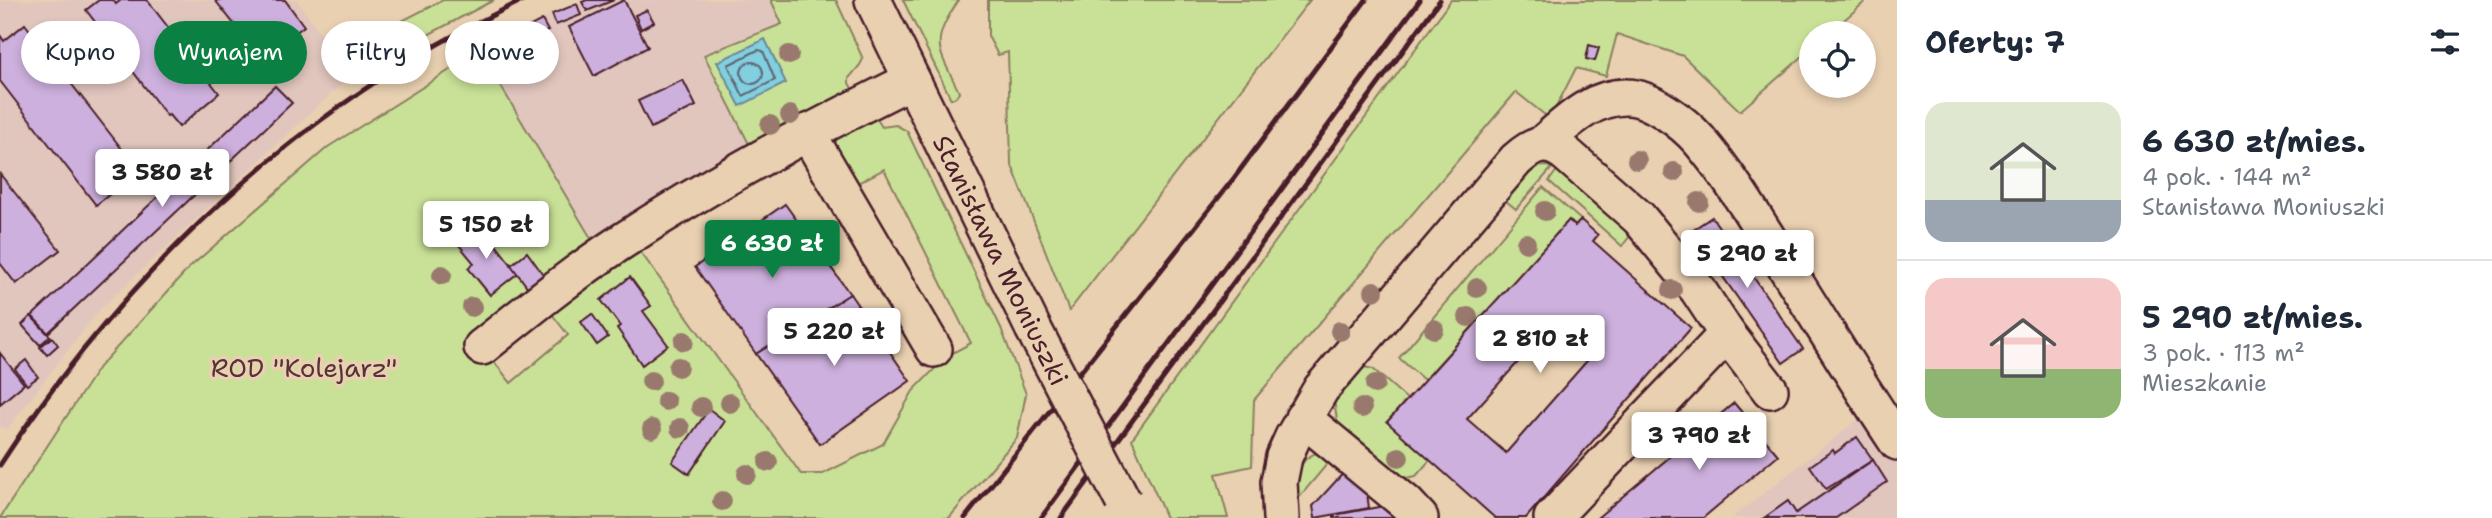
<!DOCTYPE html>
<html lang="pl">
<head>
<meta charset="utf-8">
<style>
  body { margin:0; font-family:"Shantell Sans",sans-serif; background:#f2f2f3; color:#1f2937; height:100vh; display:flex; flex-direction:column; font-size:26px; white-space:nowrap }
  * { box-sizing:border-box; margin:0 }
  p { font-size:23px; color:#747a83 }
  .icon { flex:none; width:38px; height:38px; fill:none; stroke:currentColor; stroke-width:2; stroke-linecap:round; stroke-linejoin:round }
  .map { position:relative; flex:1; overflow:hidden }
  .side { display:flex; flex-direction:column; background:#fff; width:595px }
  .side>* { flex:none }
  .hud { position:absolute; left:21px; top:21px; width:665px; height:63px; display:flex; gap:14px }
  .fabs { position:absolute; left:1799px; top:21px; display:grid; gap:14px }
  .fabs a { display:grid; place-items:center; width:77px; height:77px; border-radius:50%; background:#fff; box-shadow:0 4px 10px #0003; font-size:35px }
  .price { position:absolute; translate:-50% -60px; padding:0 16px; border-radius:7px; background:#fff; color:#222; font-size:23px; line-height:46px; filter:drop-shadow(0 2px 4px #0008) }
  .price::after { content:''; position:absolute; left:50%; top:42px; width:21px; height:16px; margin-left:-10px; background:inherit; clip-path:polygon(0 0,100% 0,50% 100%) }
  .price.on { background:#0b8043; color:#fff }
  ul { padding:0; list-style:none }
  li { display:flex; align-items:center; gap:21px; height:175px; padding:0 28px }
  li+li { border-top:2px solid #e0e1e3 }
  li span { display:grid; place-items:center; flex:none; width:196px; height:140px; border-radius:21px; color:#555 }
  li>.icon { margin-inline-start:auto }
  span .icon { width:84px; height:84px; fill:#fffc; stroke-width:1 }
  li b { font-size:30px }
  h2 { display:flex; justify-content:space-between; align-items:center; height:84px; padding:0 28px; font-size:30px }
  .chip { padding:0 24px; border-radius:32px; background:#fff; box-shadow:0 4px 10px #0003; font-size:24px; line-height:63px }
  .chip.on { background:#0b8043; color:#fff }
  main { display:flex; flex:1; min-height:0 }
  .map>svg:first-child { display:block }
</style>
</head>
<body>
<main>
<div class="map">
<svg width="1897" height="518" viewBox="0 0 1897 518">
  <rect width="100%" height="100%" fill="#e9d0b1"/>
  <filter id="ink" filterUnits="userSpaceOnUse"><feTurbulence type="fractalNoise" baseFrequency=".0143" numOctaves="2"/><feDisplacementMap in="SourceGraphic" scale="14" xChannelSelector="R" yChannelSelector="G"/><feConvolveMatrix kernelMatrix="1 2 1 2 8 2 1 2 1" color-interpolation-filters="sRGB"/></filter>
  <g filter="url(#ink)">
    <g fill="#e1c6be">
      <path d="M 0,0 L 297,0 L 350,76 L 100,309 L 7,429 L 0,427 Z"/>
      <path d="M 587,0 L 771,0 L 783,24 L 750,146 L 595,245 L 480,51 L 544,18 Z"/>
      <path d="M 1874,407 L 1897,442 L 1897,518 L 1732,518 Z"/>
    </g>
    <g fill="#c9e197" stroke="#8a8061" stroke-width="2">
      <path d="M 443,0 L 494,0 L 350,76 L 335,55 Z"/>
      <path d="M 771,0 L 836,0 L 863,59 L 860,65 L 849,78 L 849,83 L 855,94 L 750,146 L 704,55 L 782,24 Z"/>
      <path d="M 903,0 L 959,0 C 929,44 938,48 959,92 L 956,97 L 951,99 Z"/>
      <path d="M 988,0 L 1310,0 L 1069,311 L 1011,163 L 1008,52 L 998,55 L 988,36 Z"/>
      <path d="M 1451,0 L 1867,0 L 1829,33 L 1811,33 L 1811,49 L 1740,111 L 1683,56 L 1617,34 L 1606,76 L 1576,68 L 1550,119 L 1516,92 L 1254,400 L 1252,466 L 1216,474 L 1228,518 L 1166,518 L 1132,439 Z"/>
      <path d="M 480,51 L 595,245 L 482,347 L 511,383 L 568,335 L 545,305 L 634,243 L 801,474 L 823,474 L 883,444 L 913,391 L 947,356 L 971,343 L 884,169 L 856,184 L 833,149 L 838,136 L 875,116 L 882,127 L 896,125 L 907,131 L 1001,328 L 1026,394 L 1017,438 L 949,518 L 0,518 L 99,367 L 190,267 L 328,147 Z"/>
      <path d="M 1548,166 L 1552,168 L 1516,209 L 1501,197 L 1532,167 Z"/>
      <path d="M 1558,169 L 1634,231 L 1622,246 L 1549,181 Z"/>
      <path d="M 1543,187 L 1581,220 L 1575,226 L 1569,220 L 1424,380 L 1399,358 Z"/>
      <path d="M 1359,366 L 1373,369 L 1407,399 L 1387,422 L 1430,460 L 1416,476 L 1400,479 L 1338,427 L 1334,400 Z"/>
      <path d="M 1323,452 L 1333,457 L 1292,506 C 1296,485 1295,454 1323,452 Z"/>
    </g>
    <path fill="#81cfdf" stroke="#6b8997" stroke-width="2" d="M 765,39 L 786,83 L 740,106 L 717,62 Z"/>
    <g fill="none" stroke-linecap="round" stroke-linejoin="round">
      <g stroke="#606573" stroke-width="2">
        <path d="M 758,50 L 763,51 L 775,80 L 743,96 L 728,65 Z"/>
        <circle cx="752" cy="73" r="11"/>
      </g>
    </g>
    <g fill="#cdb0dd" stroke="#4a1f2b" stroke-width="2" fill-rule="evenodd">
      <path d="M 99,0 L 113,0 L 116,4 L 121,0 L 147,0 L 219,93 L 179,127 L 169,115 L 167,116 L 86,10 Z"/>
      <path d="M 215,0 L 285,0 L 304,26 L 262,59 Z"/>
      <path d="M 587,0 L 614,0 L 587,11 L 582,2 Z"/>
      <path d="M 624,0 L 648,47 L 594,76 L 569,27 Z"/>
      <path d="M 577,4 L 581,15 L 556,25 L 552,14 Z"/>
      <path d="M 647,10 L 654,22 L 641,29 L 635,15 Z"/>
      <path d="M 542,20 L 548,31 L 501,52 L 496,44 Z"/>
      <path d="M 25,24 L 139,171 L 96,205 L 0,81 L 0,35 L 4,41 Z"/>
      <path d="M 1589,45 L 1599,48 L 1595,61 L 1586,59 Z"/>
      <path d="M 683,80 L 696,106 L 651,128 L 638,101 Z"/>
      <path d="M 275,86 L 292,103 L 48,333 L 32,316 Z"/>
      <path d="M 0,174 L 60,250 L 16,284 L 0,263 Z"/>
      <path d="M 785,204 L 850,294 L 756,354 L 695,267 Z"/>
      <path d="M 1712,217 L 1803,349 L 1783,363 L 1691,231 Z"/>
      <path d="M 1569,220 L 1575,226 L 1581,220 L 1598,235 L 1593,241 L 1691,328 L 1526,518 L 1495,518 L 1387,422 ZM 1556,320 L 1593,354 L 1506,453 L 1467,419 Z"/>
      <path d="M 471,225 L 491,250 L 496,245 L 518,273 L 490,295 L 468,268 L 474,263 L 454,239 Z"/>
      <path d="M 527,252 L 547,280 L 531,292 L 511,265 Z"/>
      <path d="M 630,277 L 651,306 L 643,311 L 668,345 L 642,365 L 617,328 L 620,326 L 601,300 Z"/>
      <path d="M 850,294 L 910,381 L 820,444 L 756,354 Z"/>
      <path d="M 592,314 L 608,337 L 597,345 L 581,322 Z"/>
      <path d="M 31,316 L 50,336 L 40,345 L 22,325 Z"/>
      <path d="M 52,337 L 58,345 L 47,355 L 40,347 Z"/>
      <path d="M 0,353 L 24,384 L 0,404 Z"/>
      <path d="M 26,360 L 38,377 L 27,385 L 15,369 Z"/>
      <path d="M 1734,403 L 1778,455 L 1703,518 L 1597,518 Z"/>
      <path d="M 709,409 L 725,421 L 689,474 L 672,462 Z"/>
      <path d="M 1857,437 L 1873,460 L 1826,489 L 1810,466 L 1833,450 L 1835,453 Z"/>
      <path d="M 1873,460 L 1887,482 L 1836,518 L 1764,518 L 1788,501 L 1796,513 Z"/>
      <path d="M 1347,469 L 1366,486 L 1369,508 L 1315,518 L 1313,506 Z"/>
      <path d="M 1390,505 L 1392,518 L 1334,518 L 1334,515 Z"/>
    </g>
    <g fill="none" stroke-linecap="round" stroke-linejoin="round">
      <g stroke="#4a1f2b" stroke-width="40">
        <g id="minor">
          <path d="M 873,0 L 1033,328"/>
          <path d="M 807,132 L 934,349"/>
          <path d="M 1541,145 C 1565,124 1592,96 1627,97 C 1650,97 1684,123 1699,140 C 1730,176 1755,218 1780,258 C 1819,319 1857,382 1897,442"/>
          <path d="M 482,347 C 526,312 571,275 618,244 C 712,182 811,130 912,80"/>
          <path d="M 1303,418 L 1406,503 L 1420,518"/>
          <path d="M 1281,518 L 1279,482 L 1284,457 L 1293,437 L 1321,389 L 1516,160 C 1534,144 1546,139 1566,154 L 1639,218 L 1698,290 L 1727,334 L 1770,390"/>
          <path d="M 1552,518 L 1727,334"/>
        </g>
      </g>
      <use href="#minor" stroke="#e9d0b1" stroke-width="35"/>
      <g stroke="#4a1f2b" stroke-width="5">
        <path d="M 0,465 C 102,307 241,165 402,65 C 441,41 482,20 523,0"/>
        <path d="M 965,518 L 1234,178 L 1366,0"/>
        <path d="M 1041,518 L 1420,0"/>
        <path d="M 1061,518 L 1440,0"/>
      </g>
      <g stroke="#4a1f2b" stroke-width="40" stroke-linecap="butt">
        <path id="minor-bridge" d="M 1033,328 L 1123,501"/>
      </g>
      <use href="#minor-bridge" stroke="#e9d0b1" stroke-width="35"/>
    </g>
    <g fill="#99796d">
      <circle cx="789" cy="55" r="10"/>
      <circle cx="790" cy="115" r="10"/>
      <circle cx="770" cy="125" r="10"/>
      <circle cx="1637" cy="160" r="10"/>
      <circle cx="1674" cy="172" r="10"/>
      <circle cx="1699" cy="202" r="10"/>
      <circle cx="1545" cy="211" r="10"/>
      <circle cx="1526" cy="243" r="10"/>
      <circle cx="442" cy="275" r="10"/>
      <circle cx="1477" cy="288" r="10"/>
      <circle cx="1672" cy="290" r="10"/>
      <circle cx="1374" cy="291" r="10"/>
      <circle cx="472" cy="307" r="10"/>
      <circle cx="1468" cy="317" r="10"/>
      <circle cx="1434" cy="329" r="10"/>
      <circle cx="1340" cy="331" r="10"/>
      <circle cx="684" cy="341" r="10"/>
      <circle cx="678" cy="367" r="10"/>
      <circle cx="651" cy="381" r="10"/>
      <circle cx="1375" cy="384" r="10"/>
      <circle cx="666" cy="401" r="10"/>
      <circle cx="730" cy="403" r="10"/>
      <circle cx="701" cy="407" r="10"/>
      <circle cx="1362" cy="408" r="10"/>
      <circle cx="680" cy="428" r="10"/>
      <circle cx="652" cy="429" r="10"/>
      <circle cx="1399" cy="457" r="10"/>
      <circle cx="768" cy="462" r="10"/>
      <circle cx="747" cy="474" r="10"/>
      <circle cx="722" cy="501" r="10"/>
    </g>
  </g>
  <g text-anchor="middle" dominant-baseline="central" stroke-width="7" stroke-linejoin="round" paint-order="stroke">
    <g font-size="26" fill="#4a1f2b" stroke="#e9d0b1">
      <text transform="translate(1001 260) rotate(64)">Stanisława Moniuszki</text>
    </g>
    <g font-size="26" fill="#573236" stroke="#e9d0b1">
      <text x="304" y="367">ROD "Kolejarz"</text>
    </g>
  </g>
</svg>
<div class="fabs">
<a><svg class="icon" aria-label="locate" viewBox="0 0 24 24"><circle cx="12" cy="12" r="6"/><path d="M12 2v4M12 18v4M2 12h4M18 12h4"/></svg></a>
</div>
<b class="price" style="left:162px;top:209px">3 580 zł</b>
<b class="price" style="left:486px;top:261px">5 150 zł</b>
<b class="price on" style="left:772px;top:280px">6 630 zł</b>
<b class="price" style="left:1747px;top:290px">5 290 zł</b>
<b class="price" style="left:834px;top:368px">5 220 zł</b>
<b class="price" style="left:1540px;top:375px">2 810 zł</b>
<b class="price" style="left:1699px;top:472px">3 790 zł</b>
<div class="hud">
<a class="chip">Kupno</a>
<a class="chip on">Wynajem</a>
<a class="chip">Filtry</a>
<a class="chip">Nowe</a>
</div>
</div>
<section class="side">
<h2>Oferty: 7<svg class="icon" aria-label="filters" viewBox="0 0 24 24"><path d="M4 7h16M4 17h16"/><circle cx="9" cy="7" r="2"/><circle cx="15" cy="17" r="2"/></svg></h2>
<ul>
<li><span style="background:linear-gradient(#dfe7d0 70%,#9aa5b1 0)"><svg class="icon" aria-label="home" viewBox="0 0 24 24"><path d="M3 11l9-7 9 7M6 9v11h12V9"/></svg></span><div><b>6 630 zł/mies.</b><p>4 pok. · 144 m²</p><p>Stanisława Moniuszki</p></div></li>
<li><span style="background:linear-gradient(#f6c9c9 65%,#8fb573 0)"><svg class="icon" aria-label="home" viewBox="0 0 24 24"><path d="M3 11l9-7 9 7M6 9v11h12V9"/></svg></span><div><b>5 290 zł/mies.</b><p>3 pok. · 113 m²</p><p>Mieszkanie</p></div></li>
</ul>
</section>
</main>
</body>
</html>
